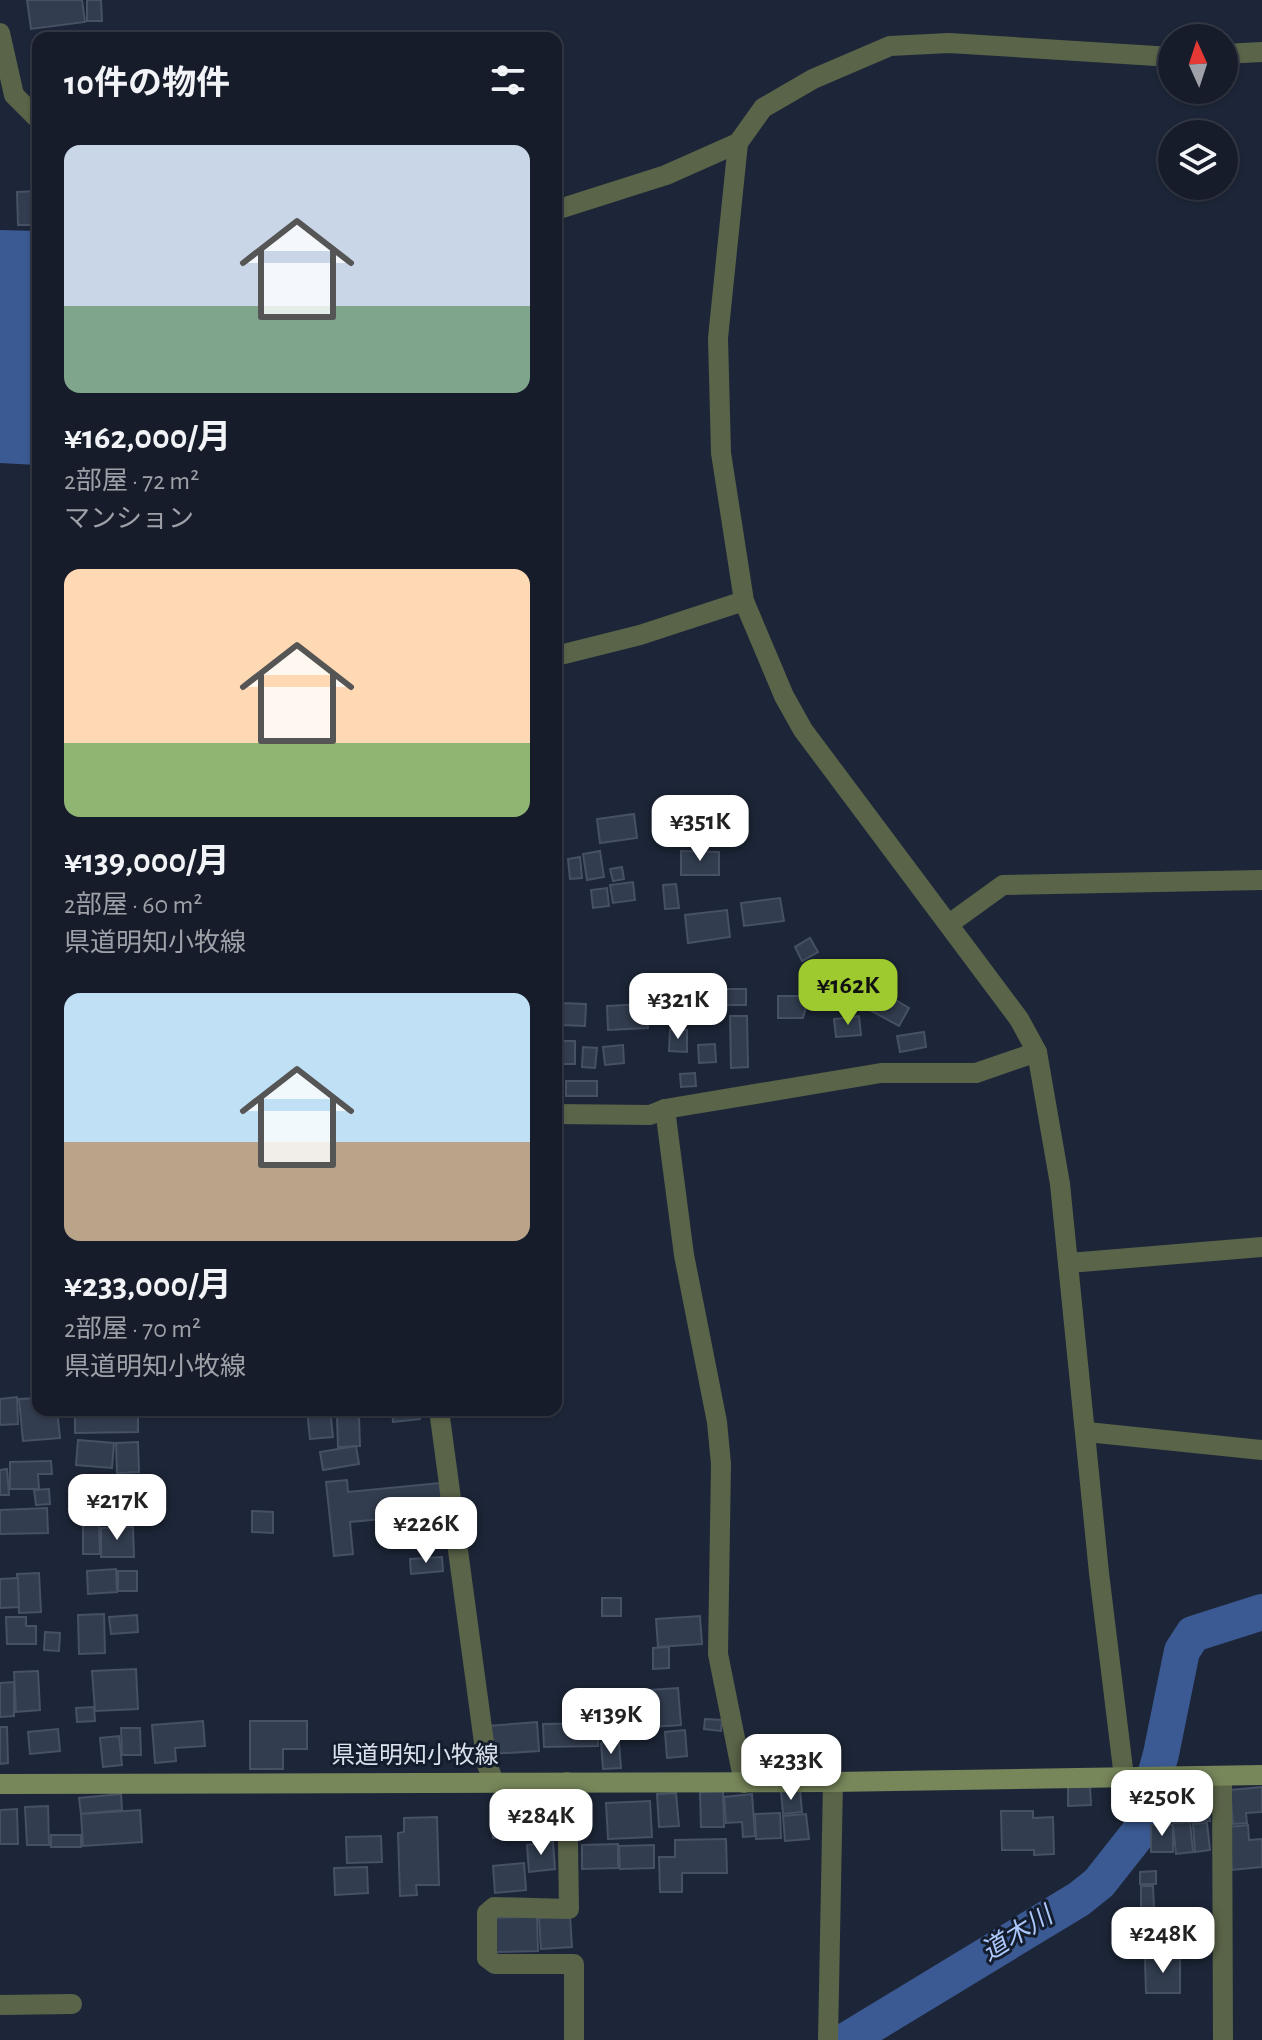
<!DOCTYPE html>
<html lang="ja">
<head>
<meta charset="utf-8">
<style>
  body { margin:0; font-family:"Alegreya Sans","Noto Sans JP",sans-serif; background:#1f2532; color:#f1f3f6; height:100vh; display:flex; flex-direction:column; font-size:30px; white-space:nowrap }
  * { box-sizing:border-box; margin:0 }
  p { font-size:26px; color:#9ea1a8 }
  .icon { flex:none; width:44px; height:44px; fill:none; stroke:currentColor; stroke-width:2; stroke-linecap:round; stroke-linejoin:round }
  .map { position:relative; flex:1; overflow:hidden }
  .sheet { position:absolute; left:32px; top:32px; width:530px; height:1384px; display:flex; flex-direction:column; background:#161c2a; border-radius:16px; box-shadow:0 2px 6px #0004,0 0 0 2px #353a47 }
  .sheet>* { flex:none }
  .needle { width:52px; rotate:357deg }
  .tools { position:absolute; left:1158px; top:24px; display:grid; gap:16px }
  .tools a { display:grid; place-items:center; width:80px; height:80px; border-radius:50%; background:#161c2a; box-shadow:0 2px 6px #0004,0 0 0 2px #353a47; font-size:40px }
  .price { position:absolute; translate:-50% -68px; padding:0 18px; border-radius:16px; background:#fff; color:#222; font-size:26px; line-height:52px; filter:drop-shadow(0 2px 4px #0008) }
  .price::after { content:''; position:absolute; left:50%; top:48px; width:24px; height:18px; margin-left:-12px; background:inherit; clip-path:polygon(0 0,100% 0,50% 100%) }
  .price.on { background:#9eca2f; color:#111 }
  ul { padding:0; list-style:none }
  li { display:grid; align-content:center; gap:16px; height:424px; padding:0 32px }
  li span { display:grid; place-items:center; height:248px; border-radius:16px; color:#555 }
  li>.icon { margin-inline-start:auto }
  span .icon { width:144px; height:144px; fill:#fffc; stroke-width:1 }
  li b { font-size:34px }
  h2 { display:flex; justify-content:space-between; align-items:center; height:96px; padding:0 32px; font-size:34px }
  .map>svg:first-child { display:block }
</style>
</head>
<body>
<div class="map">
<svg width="1262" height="2040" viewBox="0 0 1262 2040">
  <rect width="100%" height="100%" fill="#1d2638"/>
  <path fill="#3b5a93" d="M 0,230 L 38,231 L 38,465 L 0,463 Z"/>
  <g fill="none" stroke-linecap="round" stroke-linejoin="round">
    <path stroke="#3b5a93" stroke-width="36" d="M 847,2040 L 1079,1899 L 1099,1883 L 1140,1831 L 1161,1754 L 1182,1651 L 1193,1634 L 1262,1612"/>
  </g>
  <g fill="#323d4f" stroke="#465164" stroke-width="2">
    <path d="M 27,0 L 82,0 L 85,22 L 31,29 Z"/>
    <path d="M 87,0 L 101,0 L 102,21 L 87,21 Z"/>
    <path d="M 38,191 L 38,225 L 18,225 L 17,192 Z"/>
    <path d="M 634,814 L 637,838 L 600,843 L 597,819 Z"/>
    <path d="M 600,851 L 604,877 L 587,880 L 583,854 Z"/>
    <path d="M 681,851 L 719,852 L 719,875 L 681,875 Z"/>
    <path d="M 580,857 L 582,878 L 570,879 L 568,859 Z"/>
    <path d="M 622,867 L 624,879 L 613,881 L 610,869 Z"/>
    <path d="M 633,882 L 635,900 L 613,903 L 610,885 Z"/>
    <path d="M 676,884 L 679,908 L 665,909 L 663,885 Z"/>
    <path d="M 607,888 L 609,906 L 593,908 L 591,890 Z"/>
    <path d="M 780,898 L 784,921 L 744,926 L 741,903 Z"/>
    <path d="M 727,910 L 730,937 L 688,943 L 685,915 Z"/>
    <path d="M 810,938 L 818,952 L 802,961 L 795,947 Z"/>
    <path d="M 821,963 L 848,963 L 847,984 L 821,983 Z"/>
    <rect x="691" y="989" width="55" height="16"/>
    <path d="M 879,990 L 909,1008 L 899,1026 L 868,1009 Z"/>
    <path d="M 778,996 L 809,996 L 803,1018 L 778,1018 Z"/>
    <path d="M 562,1003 L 586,1004 L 585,1026 L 561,1025 Z"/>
    <path d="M 647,1004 L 648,1028 L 608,1030 L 607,1006 Z"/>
    <path d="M 730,1016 L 747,1016 L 748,1067 L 731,1068 Z"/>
    <path d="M 859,1016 L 861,1035 L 836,1037 L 834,1019 Z"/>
    <path d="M 670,1030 L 687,1030 L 687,1052 L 669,1051 Z"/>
    <path d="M 924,1032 L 926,1047 L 900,1052 L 897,1036 Z"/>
    <rect x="562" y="1041" width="13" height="23"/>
    <path d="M 715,1044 L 716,1062 L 699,1063 L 698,1045 Z"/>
    <path d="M 623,1045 L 624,1063 L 605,1065 L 603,1047 Z"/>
    <path d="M 583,1047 L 597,1048 L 595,1068 L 582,1067 Z"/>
    <path d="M 695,1073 L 696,1086 L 681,1087 L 680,1074 Z"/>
    <rect x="566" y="1081" width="31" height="15"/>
    <path d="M 17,1397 L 18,1424 L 0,1425 L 0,1399 Z"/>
    <path d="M 38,1398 L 38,1410 L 57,1410 L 60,1438 L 23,1441 L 19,1399 Z"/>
    <path d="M 75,1410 L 138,1410 L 138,1432 L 75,1433 Z"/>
    <path d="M 307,1410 L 330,1410 L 333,1437 L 310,1439 Z"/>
    <path d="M 392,1410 L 419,1410 L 420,1419 L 393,1422 Z"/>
    <path d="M 337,1417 L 359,1417 L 360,1446 L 338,1447 Z"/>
    <path d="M 78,1440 L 114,1443 L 112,1468 L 76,1465 Z"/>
    <path d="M 138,1442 L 139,1472 L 117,1473 L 116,1443 Z"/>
    <path d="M 356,1446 L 359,1464 L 323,1470 L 320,1452 Z"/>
    <path d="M 51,1461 L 52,1474 L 38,1474 L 39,1489 L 10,1489 L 10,1462 Z"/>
    <path d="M 7,1469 L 9,1495 L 0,1495 L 0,1470 Z"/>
    <path d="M 347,1480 L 348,1492 L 440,1483 L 445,1538 L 422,1541 L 418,1505 L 391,1508 L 392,1518 L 350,1522 L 353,1554 L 334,1556 L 326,1482 Z"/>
    <path d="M 121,1481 L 122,1496 L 132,1496 L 133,1506 L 85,1508 L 84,1482 Z"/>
    <path d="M 49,1489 L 50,1504 L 36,1505 L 34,1490 Z"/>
    <path d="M 47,1508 L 48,1533 L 0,1534 L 0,1510 Z"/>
    <path d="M 417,1510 L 420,1545 L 403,1546 L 400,1512 Z"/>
    <path d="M 252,1511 L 273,1512 L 273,1533 L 252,1532 Z"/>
    <path d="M 83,1525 L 99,1525 L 100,1554 L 83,1554 Z"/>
    <path d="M 133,1527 L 134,1557 L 101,1557 L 101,1528 Z"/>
    <path d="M 442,1557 L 443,1571 L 411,1574 L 410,1559 Z"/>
    <path d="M 116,1569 L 117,1592 L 88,1594 L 87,1571 Z"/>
    <rect x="118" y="1571" width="19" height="20"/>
    <path d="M 39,1573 L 41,1612 L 19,1613 L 17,1574 Z"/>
    <path d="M 18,1578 L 19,1607 L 0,1608 L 0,1579 Z"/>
    <rect x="602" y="1598" width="19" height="18"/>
    <path d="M 104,1614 L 105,1653 L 79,1654 L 78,1615 Z"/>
    <path d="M 137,1615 L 138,1632 L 111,1634 L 109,1617 Z"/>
    <path d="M 700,1616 L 702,1644 L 658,1647 L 656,1619 Z"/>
    <path d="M 6,1617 L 26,1617 L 26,1626 L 36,1626 L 36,1644 L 7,1644 Z"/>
    <path d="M 45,1632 L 60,1633 L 59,1651 L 44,1650 Z"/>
    <path d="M 669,1647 L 669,1668 L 653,1669 L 653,1648 Z"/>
    <path d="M 136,1669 L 138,1709 L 95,1711 L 92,1671 Z"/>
    <path d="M 38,1671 L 40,1710 L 16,1712 L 14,1672 Z"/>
    <path d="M 14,1682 L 14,1716 L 0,1717 L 0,1683 Z"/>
    <path d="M 678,1688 L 681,1725 L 652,1727 L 649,1690 Z"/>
    <path d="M 630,1689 L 630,1715 L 603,1715 L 603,1690 Z"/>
    <path d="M 94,1707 L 95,1721 L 77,1722 L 76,1708 Z"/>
    <path d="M 705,1719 L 722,1720 L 721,1731 L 704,1729 Z"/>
    <path d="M 203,1721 L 205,1746 L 175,1748 L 176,1761 L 155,1763 L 152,1725 Z"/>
    <path d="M 250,1721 L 307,1721 L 307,1749 L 283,1749 L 283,1769 L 250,1769 Z"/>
    <path d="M 537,1722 L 539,1751 L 490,1754 L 488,1726 Z"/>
    <path d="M 598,1723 L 598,1746 L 544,1747 L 543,1724 Z"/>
    <path d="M 0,1727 L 7,1727 L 8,1763 L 0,1764 Z"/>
    <path d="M 121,1728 L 140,1728 L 141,1755 L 122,1755 Z"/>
    <path d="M 58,1729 L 60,1751 L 30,1754 L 28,1732 Z"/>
    <path d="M 685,1730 L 687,1756 L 667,1758 L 665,1732 Z"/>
    <path d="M 119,1736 L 122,1765 L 103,1767 L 100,1738 Z"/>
    <path d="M 619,1742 L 621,1768 L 603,1769 L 601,1743 Z"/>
    <path d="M 1068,1786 L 1090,1786 L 1091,1805 L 1068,1806 Z"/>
    <path d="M 1262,1787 L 1262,1812 L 1246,1813 L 1247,1823 L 1233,1824 L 1230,1790 Z"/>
    <path d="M 800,1790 L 802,1812 L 783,1814 L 781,1791 Z"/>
    <path d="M 723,1791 L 724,1827 L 701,1827 L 700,1792 Z"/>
    <path d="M 676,1793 L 679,1826 L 659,1827 L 657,1794 Z"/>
    <path d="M 121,1794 L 122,1810 L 81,1814 L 79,1798 Z"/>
    <path d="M 752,1794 L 755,1836 L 743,1837 L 742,1822 L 726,1823 L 724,1797 Z"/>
    <path d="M 1188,1794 L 1188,1821 L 1158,1822 L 1158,1795 Z"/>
    <path d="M 526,1800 L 527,1837 L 493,1838 L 492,1801 Z"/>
    <path d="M 548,1800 L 548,1829 L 529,1829 L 528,1801 Z"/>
    <path d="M 650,1801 L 652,1837 L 608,1839 L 606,1803 Z"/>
    <path d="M 1208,1804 L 1210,1821 L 1190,1822 L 1188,1806 Z"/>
    <path d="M 48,1806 L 49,1845 L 27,1845 L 25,1807 Z"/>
    <path d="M 17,1809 L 18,1844 L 0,1844 L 0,1810 Z"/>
    <path d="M 140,1810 L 142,1842 L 83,1846 L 81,1814 Z"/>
    <path d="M 1001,1811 L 1033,1811 L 1033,1818 L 1053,1817 L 1054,1854 L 1034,1855 L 1034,1850 L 1002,1850 Z"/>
    <path d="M 780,1813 L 781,1838 L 756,1839 L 755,1814 Z"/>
    <path d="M 806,1814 L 809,1839 L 785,1841 L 783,1816 Z"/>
    <path d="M 437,1817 L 439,1885 L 416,1885 L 417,1895 L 400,1896 L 398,1833 L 404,1832 L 404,1818 Z"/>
    <path d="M 1190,1822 L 1193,1852 L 1176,1854 L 1173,1823 Z"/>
    <path d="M 1207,1823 L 1210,1850 L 1195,1852 L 1193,1824 Z"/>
    <rect x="1151" y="1825" width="22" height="27"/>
    <path d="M 1248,1825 L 1249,1840 L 1262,1839 L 1262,1867 L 1232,1870 L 1228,1827 Z"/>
    <rect x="51" y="1835" width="30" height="12"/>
    <path d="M 381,1836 L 382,1862 L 347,1863 L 346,1837 Z"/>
    <path d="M 726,1839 L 727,1873 L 682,1873 L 682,1892 L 660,1892 L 659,1857 L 675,1857 L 675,1840 Z"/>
    <path d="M 553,1842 L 555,1869 L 529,1872 L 527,1845 Z"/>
    <path d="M 618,1844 L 618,1868 L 582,1869 L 582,1845 Z"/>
    <path d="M 654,1845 L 654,1868 L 620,1869 L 619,1846 Z"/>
    <path d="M 524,1863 L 526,1890 L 495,1893 L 493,1866 Z"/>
    <path d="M 367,1867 L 368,1893 L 335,1895 L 334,1868 Z"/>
    <path d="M 1156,1871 L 1156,1884 L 1140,1884 L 1140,1872 Z"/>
    <path d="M 1141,1886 L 1153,1886 L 1154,1908 L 1141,1908 Z"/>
    <path d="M 1206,1911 L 1206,1938 L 1162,1939 L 1162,1912 Z"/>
    <path d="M 570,1915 L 572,1947 L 541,1949 L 539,1918 Z"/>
    <path d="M 537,1916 L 538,1951 L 496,1952 L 495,1918 Z"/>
    <path d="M 1188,1943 L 1205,1944 L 1205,1952 L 1188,1952 Z"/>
    <path d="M 1180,1957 L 1180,1993 L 1146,1993 L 1145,1958 Z"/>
  </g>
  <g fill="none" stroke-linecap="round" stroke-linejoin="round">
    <g stroke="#5a6448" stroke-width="20">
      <path d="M 0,33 L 14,95 L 38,119"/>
      <path d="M 1224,54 L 1262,52"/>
      <path d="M 738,143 L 718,338 L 721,453 L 744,601 L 784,696 L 803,730 L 1019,1019 L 1037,1052 L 1060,1184 L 1099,1573 L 1124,1777"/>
      <path d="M 556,210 L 666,175 L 738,143 L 763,108 L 813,79 L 890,46 L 949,43 L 1172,57"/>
      <path d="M 556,656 L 640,635 L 744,601"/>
      <path d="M 949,924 L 1003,885 L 1262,880"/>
      <path d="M 665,1109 L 684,1255 L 717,1422 L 721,1464 L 718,1654 L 744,1783"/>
      <path d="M 556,1114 L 650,1115 L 665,1109 L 881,1073 L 976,1073 L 1037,1052"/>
      <path d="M 1069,1263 L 1262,1247"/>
      <path d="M 439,1410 L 487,1765 L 494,1781"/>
      <path d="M 1087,1432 L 1262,1450"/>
      <path d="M 1222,1776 L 1223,2040"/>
      <path d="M 567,1782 L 569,1909 L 494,1907 L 487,1913 L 487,1958 L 495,1964 L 574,1964 L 574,2040"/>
      <path d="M 0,2005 L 72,2004"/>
      <path d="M 828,2040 L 833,1782"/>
    </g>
    <path stroke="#77875a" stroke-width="20" d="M 0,1784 L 833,1782 L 1262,1775"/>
  </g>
  <g text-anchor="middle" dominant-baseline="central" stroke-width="6" stroke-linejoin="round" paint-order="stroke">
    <g font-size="24" fill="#dae1ec" stroke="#141d2d">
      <text x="415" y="1756">県道明知小牧線</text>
    </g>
    <g font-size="26" font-style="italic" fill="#acc8fb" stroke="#141d2d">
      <text transform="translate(1017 1934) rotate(-32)">道木川</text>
    </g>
  </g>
</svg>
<div class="tools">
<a><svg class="needle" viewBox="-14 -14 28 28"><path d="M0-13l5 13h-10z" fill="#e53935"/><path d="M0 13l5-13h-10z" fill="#9ea1a8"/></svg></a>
<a><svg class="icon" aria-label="layers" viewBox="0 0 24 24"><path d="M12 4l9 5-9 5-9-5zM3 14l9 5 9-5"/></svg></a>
</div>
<b class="price" style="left:700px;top:863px">¥351K</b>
<b class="price on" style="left:848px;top:1027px">¥162K</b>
<b class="price" style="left:678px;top:1041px">¥321K</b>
<b class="price" style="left:117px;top:1542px">¥217K</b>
<b class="price" style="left:426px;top:1565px">¥226K</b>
<b class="price" style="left:611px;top:1756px">¥139K</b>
<b class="price" style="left:791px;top:1802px">¥233K</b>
<b class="price" style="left:1162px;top:1838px">¥250K</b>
<b class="price" style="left:541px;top:1857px">¥284K</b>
<b class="price" style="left:1163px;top:1975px">¥248K</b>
<section class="sheet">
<h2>10件の物件<svg class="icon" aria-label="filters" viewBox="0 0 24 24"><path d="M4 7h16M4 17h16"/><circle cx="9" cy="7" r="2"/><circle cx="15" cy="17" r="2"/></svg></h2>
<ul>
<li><span style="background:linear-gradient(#c9d6e8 65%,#7fa58c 0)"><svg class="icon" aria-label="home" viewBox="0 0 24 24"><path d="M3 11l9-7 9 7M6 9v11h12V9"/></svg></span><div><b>¥162,000/月</b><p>2部屋 · 72 m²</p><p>マンション</p></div></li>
<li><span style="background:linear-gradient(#ffd9b3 70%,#8fb573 0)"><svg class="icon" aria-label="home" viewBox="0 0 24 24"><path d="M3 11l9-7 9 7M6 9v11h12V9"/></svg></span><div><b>¥139,000/月</b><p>2部屋 · 60 m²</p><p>県道明知小牧線</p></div></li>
<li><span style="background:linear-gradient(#bfe0f5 60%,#b9a48a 0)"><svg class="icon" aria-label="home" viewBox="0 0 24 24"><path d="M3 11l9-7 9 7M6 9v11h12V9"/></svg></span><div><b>¥233,000/月</b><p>2部屋 · 70 m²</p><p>県道明知小牧線</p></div></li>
</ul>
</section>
</div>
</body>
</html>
